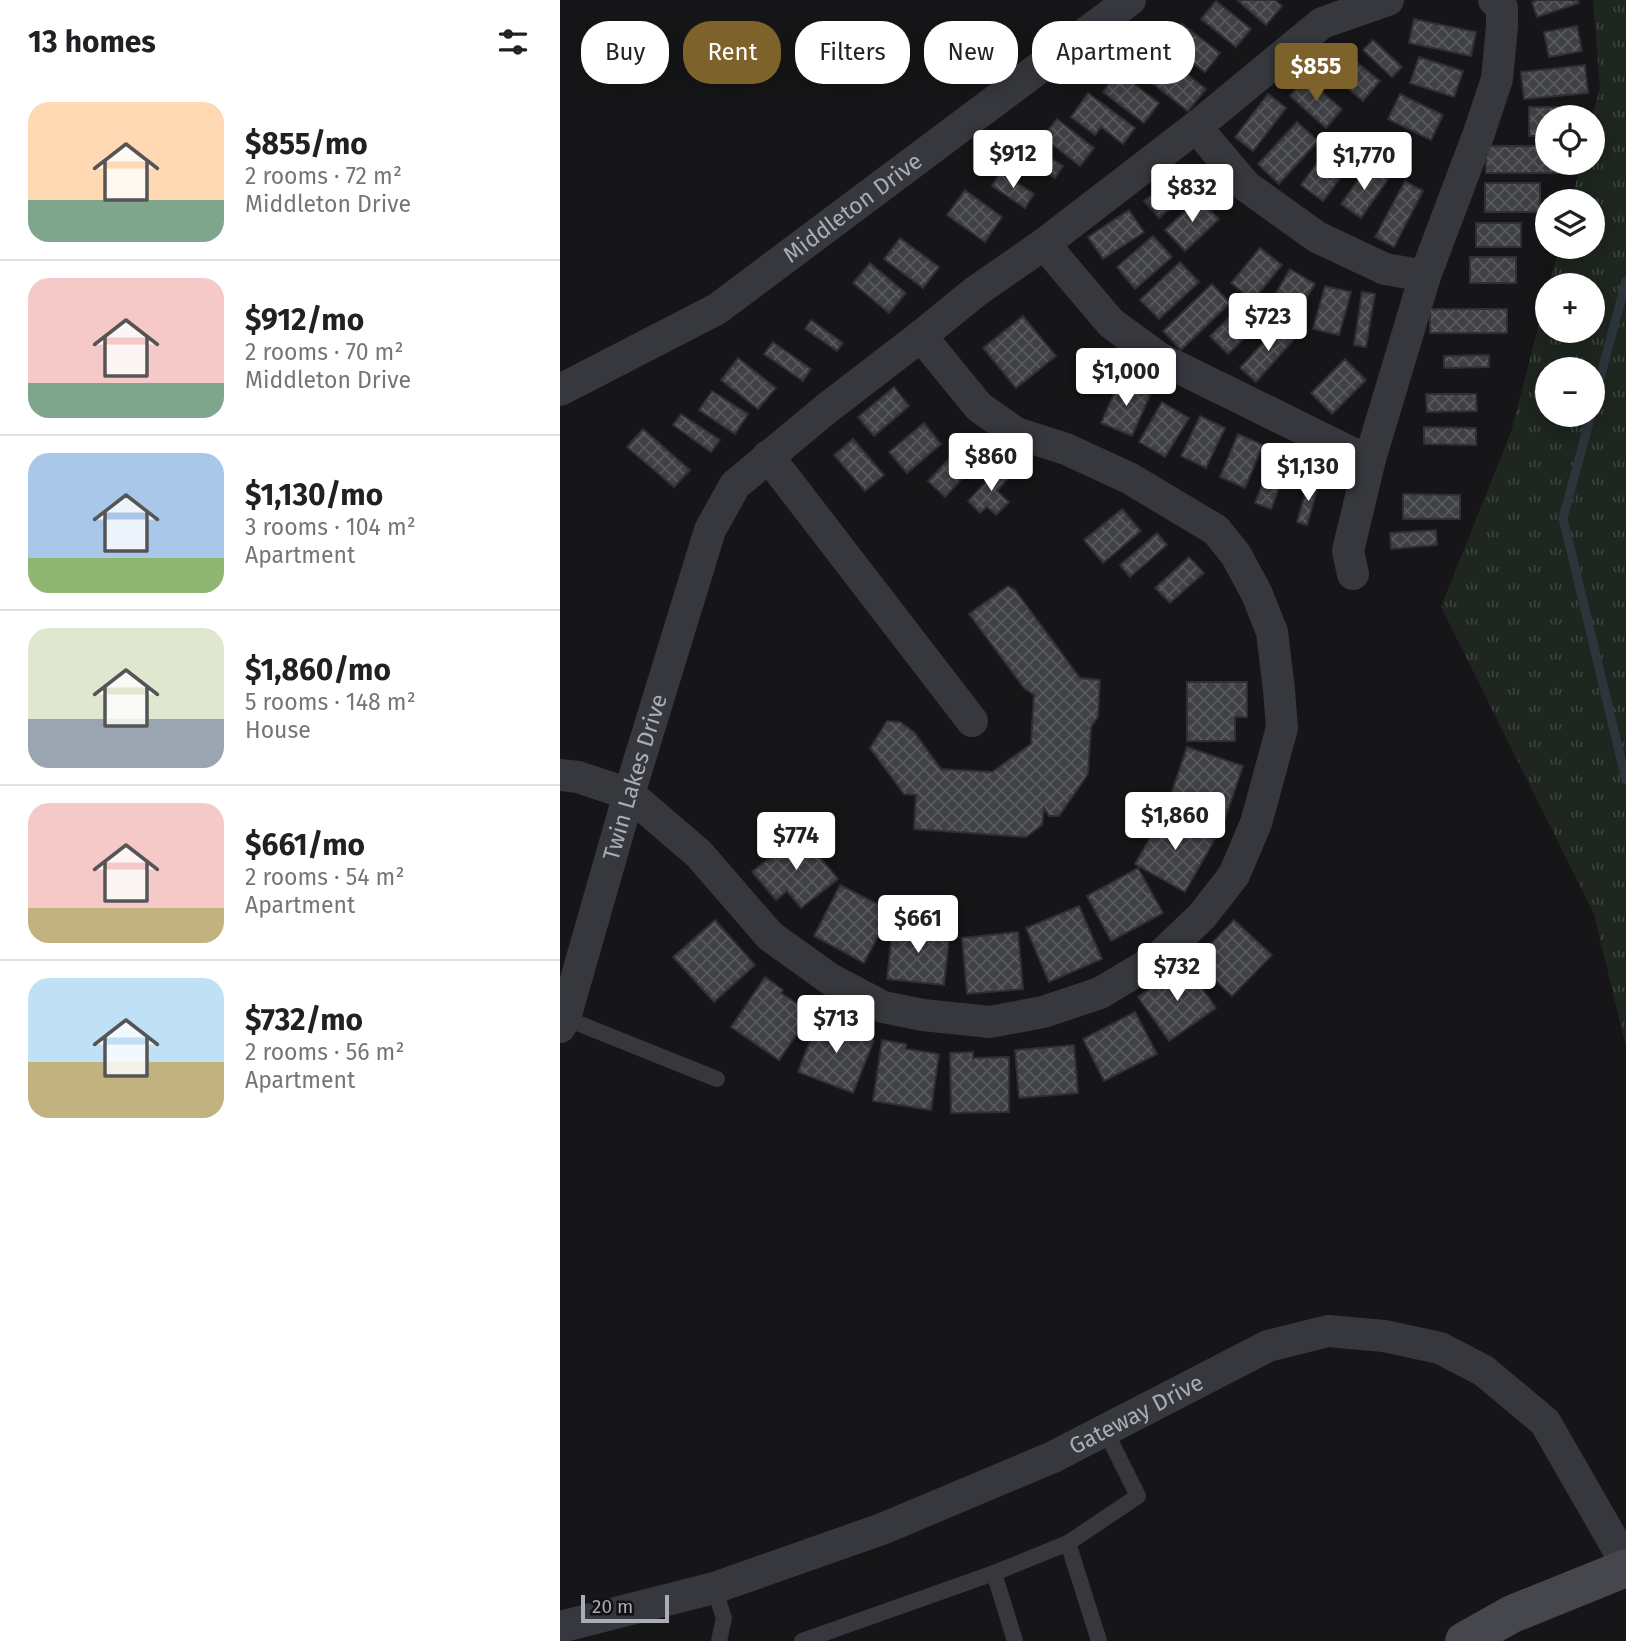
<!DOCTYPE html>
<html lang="en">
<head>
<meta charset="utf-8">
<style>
  body { margin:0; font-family:"Fira Sans",sans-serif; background:#f2f2f2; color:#202124; height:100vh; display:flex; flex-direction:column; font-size:26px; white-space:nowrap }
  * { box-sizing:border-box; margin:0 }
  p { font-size:23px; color:#757577 }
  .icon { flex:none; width:38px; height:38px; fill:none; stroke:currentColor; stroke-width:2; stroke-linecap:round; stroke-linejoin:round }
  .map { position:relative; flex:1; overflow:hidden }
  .drawer { display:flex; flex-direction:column; background:#fff; width:560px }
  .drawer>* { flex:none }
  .hud { position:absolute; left:21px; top:21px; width:665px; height:63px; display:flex; gap:14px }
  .fabs { position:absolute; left:975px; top:105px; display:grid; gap:14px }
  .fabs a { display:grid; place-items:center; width:70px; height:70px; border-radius:50%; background:#fff; box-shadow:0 4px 18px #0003; font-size:35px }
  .scale { position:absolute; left:21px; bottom:18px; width:88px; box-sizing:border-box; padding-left:7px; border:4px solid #a8adb8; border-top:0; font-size:19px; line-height:24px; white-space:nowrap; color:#a8adb8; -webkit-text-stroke:5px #111113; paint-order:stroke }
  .price { position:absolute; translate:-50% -60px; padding:0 16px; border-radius:7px; background:#fff; color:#222; font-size:23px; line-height:46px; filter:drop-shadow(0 2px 4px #0008) }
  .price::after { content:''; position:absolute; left:50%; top:42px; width:21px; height:16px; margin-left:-10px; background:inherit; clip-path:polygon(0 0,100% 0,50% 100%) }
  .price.active { background:#7e622b; color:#fff }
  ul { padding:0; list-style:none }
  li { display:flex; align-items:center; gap:21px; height:175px; padding:0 28px }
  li+li { border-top:2px solid #e0e0e0 }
  li span { display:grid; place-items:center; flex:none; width:196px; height:140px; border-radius:21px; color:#555 }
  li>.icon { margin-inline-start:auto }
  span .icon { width:84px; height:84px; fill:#fffc; stroke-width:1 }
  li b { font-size:30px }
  h2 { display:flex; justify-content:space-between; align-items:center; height:84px; padding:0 28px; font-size:30px }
  .tag { padding:0 24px; border-radius:28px; background:#fff; box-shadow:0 4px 18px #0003; font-size:24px; line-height:63px }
  .tag.active { background:#7e622b; color:#fff }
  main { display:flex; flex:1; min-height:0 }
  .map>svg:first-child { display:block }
</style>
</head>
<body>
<main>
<section class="drawer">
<h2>13 homes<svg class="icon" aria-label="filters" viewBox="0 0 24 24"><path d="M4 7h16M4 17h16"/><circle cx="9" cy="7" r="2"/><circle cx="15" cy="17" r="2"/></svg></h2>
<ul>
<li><span style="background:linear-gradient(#ffd9b3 70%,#7fa58c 0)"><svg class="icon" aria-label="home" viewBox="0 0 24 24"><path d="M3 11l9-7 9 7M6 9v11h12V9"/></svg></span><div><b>$855/mo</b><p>2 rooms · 72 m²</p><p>Middleton Drive</p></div></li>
<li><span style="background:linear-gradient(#f6c9c9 75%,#7fa58c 0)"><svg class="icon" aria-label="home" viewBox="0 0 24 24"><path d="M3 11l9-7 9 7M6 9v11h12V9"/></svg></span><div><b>$912/mo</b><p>2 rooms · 70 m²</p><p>Middleton Drive</p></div></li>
<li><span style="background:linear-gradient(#a9c7e8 75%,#8fb573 0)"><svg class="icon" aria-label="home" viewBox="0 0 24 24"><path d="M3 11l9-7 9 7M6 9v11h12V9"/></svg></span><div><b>$1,130/mo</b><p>3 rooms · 104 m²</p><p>Apartment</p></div></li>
<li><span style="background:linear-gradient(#dfe7d0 65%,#9aa5b1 0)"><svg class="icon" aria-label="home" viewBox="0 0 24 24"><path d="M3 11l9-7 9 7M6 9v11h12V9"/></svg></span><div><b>$1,860/mo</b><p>5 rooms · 148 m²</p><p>House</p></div></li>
<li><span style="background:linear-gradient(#f6c9c9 75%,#c2b280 0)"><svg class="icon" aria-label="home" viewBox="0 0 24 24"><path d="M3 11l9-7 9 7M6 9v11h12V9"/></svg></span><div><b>$661/mo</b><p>2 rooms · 54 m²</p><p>Apartment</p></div></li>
<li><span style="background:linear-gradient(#bfe0f5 60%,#c2b280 0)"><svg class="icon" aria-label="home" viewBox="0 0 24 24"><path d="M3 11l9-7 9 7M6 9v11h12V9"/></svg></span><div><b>$732/mo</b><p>2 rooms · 56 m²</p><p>Apartment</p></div></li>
</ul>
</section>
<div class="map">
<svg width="1066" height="1641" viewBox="0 0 1066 1641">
  <defs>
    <pattern id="grass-tufts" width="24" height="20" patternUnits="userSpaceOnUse" patternTransform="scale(1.75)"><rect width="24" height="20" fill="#1e261f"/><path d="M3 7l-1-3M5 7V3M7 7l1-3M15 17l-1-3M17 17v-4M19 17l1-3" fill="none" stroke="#3c433d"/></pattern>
    <pattern id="building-cross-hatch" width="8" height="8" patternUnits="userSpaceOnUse" patternTransform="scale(1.75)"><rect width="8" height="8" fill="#404145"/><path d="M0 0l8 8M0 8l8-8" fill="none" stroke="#595a5e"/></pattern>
  </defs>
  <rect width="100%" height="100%" fill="#161618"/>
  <path fill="url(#grass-tufts)" fill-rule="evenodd" d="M 1033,0 L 1066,0 L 1066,1047 L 1034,914 L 881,607 L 951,432 L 987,293 L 987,331 L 1032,331 L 1032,285 L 989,285 L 999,247 L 1032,247 L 1032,201 L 1011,201 L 1021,163 L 1032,163 L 1032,117 L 1040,88 ZM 987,369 L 1032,369 L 1032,415 L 987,415 Z"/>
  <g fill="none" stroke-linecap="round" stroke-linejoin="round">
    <g stroke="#2c353c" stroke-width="9">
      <path d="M 1032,408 L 1066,281"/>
      <path d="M 1031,415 L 1003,518 L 1066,780"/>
    </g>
  </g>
  <g fill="url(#building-cross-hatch)" stroke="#303034" stroke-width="2">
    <path d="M 677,0 L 715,0 L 722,6 L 706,25 Z"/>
    <path d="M 978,0 L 1018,0 L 1019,3 L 977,17 L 972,2 Z"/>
    <path d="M 656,1 L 691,29 L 676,47 L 641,19 Z"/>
    <path d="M 854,19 L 916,32 L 911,56 L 849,43 Z"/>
    <path d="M 622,24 L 660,53 L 645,72 L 607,43 Z"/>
    <path d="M 1017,26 L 1022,51 L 989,57 L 984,32 Z"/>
    <path d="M 813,40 L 842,67 L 832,77 L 803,50 Z"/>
    <path d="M 587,43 L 646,89 L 628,111 L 570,66 Z"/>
    <path d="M 784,52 L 820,81 L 803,101 L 767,71 Z"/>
    <path d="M 859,57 L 903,71 L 894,97 L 850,83 Z"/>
    <path d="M 1025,65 L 1028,93 L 964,99 L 961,72 Z"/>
    <path d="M 558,72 L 599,103 L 584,123 L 543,92 Z"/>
    <path d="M 745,78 L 782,109 L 766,128 L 730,96 Z"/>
    <path d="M 528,93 L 575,128 L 563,144 L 541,127 L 535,135 L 511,117 Z"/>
    <path d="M 708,94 L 726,108 L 693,151 L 675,137 Z"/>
    <path d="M 840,94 L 883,115 L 871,140 L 828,119 Z"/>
    <path d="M 969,107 L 1011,107 L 1011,117 L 987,117 L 987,136 L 969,136 Z"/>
    <path d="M 497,119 L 534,148 L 520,166 L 483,137 Z"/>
    <path d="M 737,122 L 758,141 L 719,184 L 698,164 Z"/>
    <path d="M 467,143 L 503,166 L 495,178 L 459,154 Z"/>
    <path d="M 770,145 L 793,161 L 763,201 L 741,185 Z"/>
    <path d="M 926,146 L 987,146 L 987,163 L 1006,163 L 1006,173 L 926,173 Z"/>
    <path d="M 808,166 L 828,179 L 801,218 L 781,204 Z"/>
    <path d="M 441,172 L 474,194 L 465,208 L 432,186 Z"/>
    <path d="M 617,173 L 632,191 L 599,218 L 584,201 Z"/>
    <path d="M 845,181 L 863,191 L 834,247 L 815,237 Z"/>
    <rect x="925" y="183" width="55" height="29"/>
    <path d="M 405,190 L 442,217 L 425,242 L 387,215 Z"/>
    <path d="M 639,198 L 659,219 L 625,251 L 605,230 Z"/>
    <path d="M 569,210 L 584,232 L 543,259 L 528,237 Z"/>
    <rect x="916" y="223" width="45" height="24"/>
    <path d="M 593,236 L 612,257 L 575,289 L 557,267 Z"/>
    <path d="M 340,238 L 379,267 L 363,288 L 324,259 Z"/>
    <path d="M 700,248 L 722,265 L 693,300 L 671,283 Z"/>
    <rect x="910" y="257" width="46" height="26"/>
    <path d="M 620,262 L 639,282 L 599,319 L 580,300 Z"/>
    <path d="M 310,263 L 346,293 L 329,313 L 293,283 Z"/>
    <path d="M 730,269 L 755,284 L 733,320 L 709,305 Z"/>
    <path d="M 652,284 L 670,303 L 621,350 L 603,331 Z"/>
    <path d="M 765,286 L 791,292 L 779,335 L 753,329 Z"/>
    <path d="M 802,292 L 815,294 L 806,347 L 794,345 Z"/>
    <path d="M 684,303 L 702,321 L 668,354 L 650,336 Z"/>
    <rect x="870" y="309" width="77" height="24"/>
    <path d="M 463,316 L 496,356 L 456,388 L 423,348 Z"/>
    <path d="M 251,320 L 283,343 L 277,351 L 245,329 Z"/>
    <path d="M 721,323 L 736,337 L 696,382 L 680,368 Z"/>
    <path d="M 213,342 L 251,369 L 243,381 L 204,354 Z"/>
    <path d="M 929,355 L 929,367 L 884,368 L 884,356 Z"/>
    <path d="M 178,358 L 216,388 L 198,409 L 161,380 Z"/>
    <path d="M 785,359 L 806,380 L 772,414 L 751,393 Z"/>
    <path d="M 560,380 L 591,393 L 572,436 L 541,423 Z"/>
    <path d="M 334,387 L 349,406 L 314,436 L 298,417 Z"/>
    <path d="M 152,391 L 188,414 L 175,434 L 139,410 Z"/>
    <path d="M 866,394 L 916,394 L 917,411 L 867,412 Z"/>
    <path d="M 602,402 L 629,418 L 605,457 L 579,442 Z"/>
    <path d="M 121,414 L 160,440 L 151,452 L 113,425 Z"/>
    <path d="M 640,416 L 665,428 L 646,468 L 621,456 Z"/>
    <path d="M 364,423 L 381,444 L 347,473 L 329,452 Z"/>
    <path d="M 864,427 L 916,428 L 916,445 L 864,444 Z"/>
    <path d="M 83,429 L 130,470 L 114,487 L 67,447 Z"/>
    <path d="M 678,434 L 703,445 L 685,488 L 660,477 Z"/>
    <path d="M 293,439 L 324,475 L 305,491 L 274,455 Z"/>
    <path d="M 398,449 L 415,465 L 385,497 L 368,481 Z"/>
    <path d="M 713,457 L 729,463 L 711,509 L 695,503 Z"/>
    <path d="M 441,466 L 451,475 L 437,491 L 449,502 L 436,515 L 427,507 L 420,513 L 408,501 Z"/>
    <path d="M 749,480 L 759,484 L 747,525 L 737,522 Z"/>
    <path d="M 843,494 L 900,495 L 900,519 L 843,519 Z"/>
    <path d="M 562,509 L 581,531 L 543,563 L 524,540 Z"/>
    <path d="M 876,530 L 877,545 L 831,549 L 830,533 Z"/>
    <path d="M 597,533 L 607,545 L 570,577 L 560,565 Z"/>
    <path d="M 629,557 L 644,573 L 610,603 L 595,588 Z"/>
    <path d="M 448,586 L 455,590 L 520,678 L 540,680 L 538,717 L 531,727 L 528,774 L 499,816 L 489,816 L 484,808 L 482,825 L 466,837 L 354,829 L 356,795 L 344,794 L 310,748 L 327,721 L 340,722 L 354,732 L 381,769 L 432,772 L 471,744 L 474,695 L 464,688 L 409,614 Z"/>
    <path d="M 627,682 L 687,682 L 687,717 L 675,717 L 675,741 L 627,741 Z"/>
    <path d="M 627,747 L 683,766 L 665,819 L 609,800 Z"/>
    <path d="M 605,811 L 655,839 L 625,892 L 575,864 Z"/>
    <path d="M 240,833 L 278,879 L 241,908 L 227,891 L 216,900 L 192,872 Z"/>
    <path d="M 578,868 L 603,913 L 551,941 L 527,896 Z"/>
    <path d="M 280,885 L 331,911 L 304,963 L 254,936 Z"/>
    <path d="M 519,906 L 542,959 L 489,982 L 466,928 Z"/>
    <path d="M 155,920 L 195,965 L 154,1002 L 113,957 Z"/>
    <path d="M 674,920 L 712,955 L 672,996 L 635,961 Z"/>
    <path d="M 333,924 L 390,931 L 384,985 L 327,979 Z"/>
    <path d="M 458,932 L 463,989 L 407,994 L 402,938 Z"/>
    <path d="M 625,964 L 656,1008 L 609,1041 L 578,997 Z"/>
    <path d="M 205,977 L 223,990 L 221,993 L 251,1013 L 219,1060 L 171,1027 Z"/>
    <path d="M 575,1012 L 597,1054 L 544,1081 L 523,1039 Z"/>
    <path d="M 260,1015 L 284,1025 L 283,1028 L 314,1040 L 293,1093 L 238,1072 Z"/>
    <path d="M 322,1040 L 346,1044 L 346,1049 L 379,1054 L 371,1110 L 313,1101 Z"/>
    <path d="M 514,1045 L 518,1093 L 459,1098 L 455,1050 Z"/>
    <path d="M 413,1052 L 413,1058 L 449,1057 L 449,1112 L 391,1113 L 390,1053 Z"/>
  </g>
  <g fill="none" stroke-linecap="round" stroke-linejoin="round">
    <g stroke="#37383d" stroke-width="16">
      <path d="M 5,1018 L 157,1079"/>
      <path d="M 508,1543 L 539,1641"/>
      <path d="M 434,1573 L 455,1641"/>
      <path d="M 154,1588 L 164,1618 L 159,1641"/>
      <path d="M 242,1641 L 434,1573 L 508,1543 L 578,1496 L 545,1430"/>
    </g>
    <g stroke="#37383d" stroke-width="32">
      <path d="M 636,127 L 686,186 L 757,237 L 825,269 L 865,276"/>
      <path d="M 484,244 L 551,323 L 599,358 L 790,452 L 810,459"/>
      <path id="s1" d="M 0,390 L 157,309 L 570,0"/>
      <path d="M 208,456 L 412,721"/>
      <path d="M 793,574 L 788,551 L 810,459 L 865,276 L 919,133 L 937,79 L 942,26 L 942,8 L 934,0"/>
      <path d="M 0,775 L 18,777 L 69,794 L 139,854 L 210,936 L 270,979 L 323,1007 L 363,1015 L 430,1022 L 483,1012 L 540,993 L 597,959 L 642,916 L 674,875 L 696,823 L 722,728 L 719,690 L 712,632 L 697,594 L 676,555 L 656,530 L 569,478 L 506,449 L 456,433 L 419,407 L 361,336"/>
      <path id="s2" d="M 0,1027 L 5,1018 L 69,794 L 150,530 L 175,485 L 266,409 L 361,336 L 415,292 L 484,244 L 636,127 L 762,23 L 828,0"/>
      <path id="s3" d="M 0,1627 L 154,1588 L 322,1529 L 493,1457 L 708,1346 L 768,1331 L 824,1336 L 880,1348 L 924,1371 L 985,1422 L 1066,1563"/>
    </g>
    <path stroke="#45474d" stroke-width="38" d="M 904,1641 L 952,1614 L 1066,1568"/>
  </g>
  <g text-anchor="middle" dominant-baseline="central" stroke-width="6" stroke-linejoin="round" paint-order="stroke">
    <g font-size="23" fill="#a8adb8" stroke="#111113">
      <text stroke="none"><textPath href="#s1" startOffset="346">Middleton Drive</textPath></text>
      <text stroke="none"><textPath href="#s2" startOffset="261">Twin Lakes Drive</textPath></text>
      <text stroke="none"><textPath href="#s3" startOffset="616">Gateway Drive</textPath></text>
    </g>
  </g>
</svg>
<div class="fabs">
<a><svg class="icon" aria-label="locate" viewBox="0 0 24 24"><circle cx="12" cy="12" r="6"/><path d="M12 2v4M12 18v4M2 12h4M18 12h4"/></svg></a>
<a><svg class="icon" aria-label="layers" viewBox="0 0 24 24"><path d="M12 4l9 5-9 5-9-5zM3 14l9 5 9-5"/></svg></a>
<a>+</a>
<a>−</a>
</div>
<div class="scale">20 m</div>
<b class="price active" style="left:756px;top:103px">$855</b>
<b class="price" style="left:453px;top:190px">$912</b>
<b class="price" style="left:804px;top:192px">$1,770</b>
<b class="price" style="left:632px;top:224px">$832</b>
<b class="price" style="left:708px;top:353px">$723</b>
<b class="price" style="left:566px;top:408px">$1,000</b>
<b class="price" style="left:431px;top:493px">$860</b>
<b class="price" style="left:748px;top:503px">$1,130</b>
<b class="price" style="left:615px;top:852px">$1,860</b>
<b class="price" style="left:236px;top:872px">$774</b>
<b class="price" style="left:358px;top:955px">$661</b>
<b class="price" style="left:617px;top:1003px">$732</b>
<b class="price" style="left:276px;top:1055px">$713</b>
<div class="hud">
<a class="tag">Buy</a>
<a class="tag active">Rent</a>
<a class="tag">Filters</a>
<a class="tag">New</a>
<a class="tag">Apartment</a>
</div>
</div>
</main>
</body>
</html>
